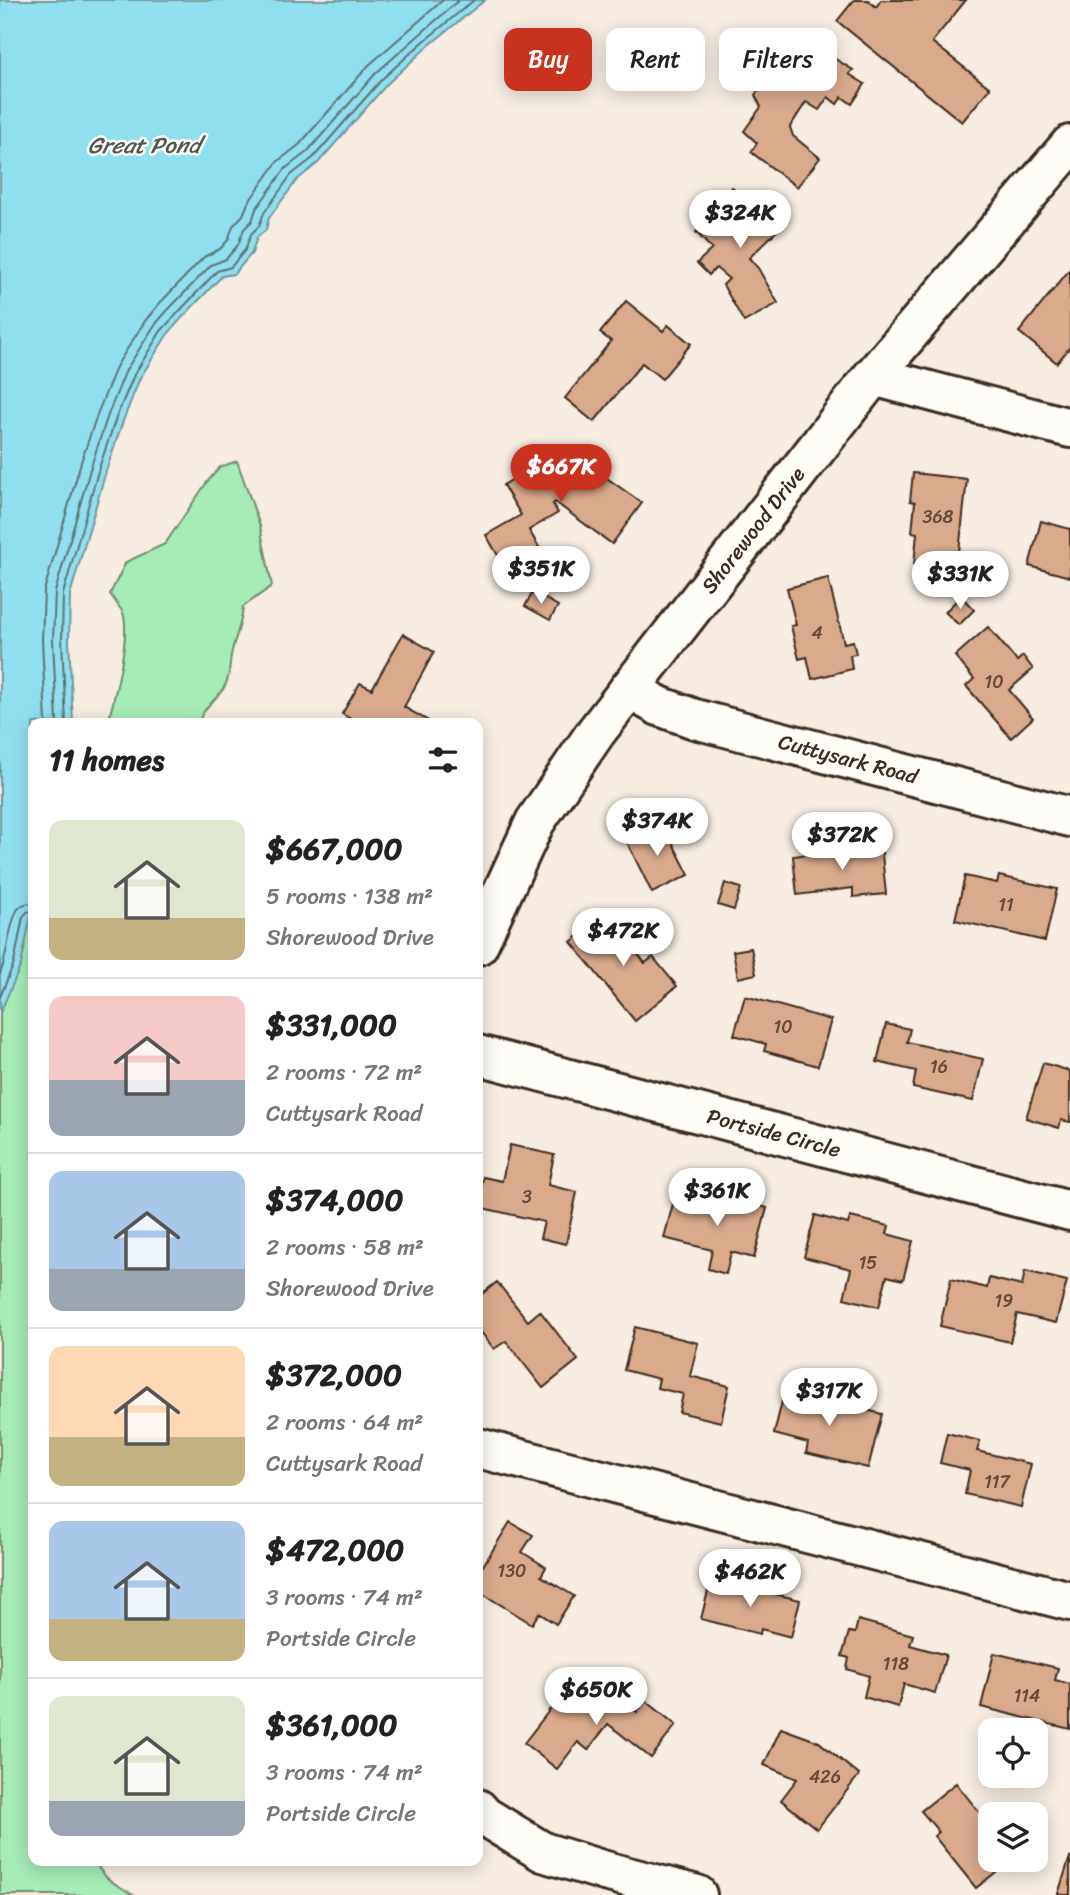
<!DOCTYPE html>
<html lang="en">
<head>
<meta charset="utf-8">
<style>
  body { margin:0; font-family:Sriracha,sans-serif; background:#f6f6f6; color:#222; height:100vh; display:flex; flex-direction:column; font-size:26px; white-space:nowrap }
  * { box-sizing:border-box; margin:0 }
  p { font-size:23px; color:#767676 }
  .icon { flex:none; width:38px; height:38px; fill:none; stroke:currentColor; stroke-width:2; stroke-linecap:round; stroke-linejoin:round }
  .map { position:relative; flex:1; overflow:hidden }
  .sheet { position:absolute; left:28px; top:718px; width:455px; height:1148px; display:flex; flex-direction:column; background:#fff; border-radius:14px; box-shadow:0 4px 18px #0003 }
  .sheet>* { flex:none }
  .guide { position:absolute; left:504px; top:28px; width:460px; height:63px; display:flex; gap:14px }
  .buttons { position:absolute; left:978px; top:1718px; display:grid; gap:14px }
  .buttons a { display:grid; place-items:center; width:70px; height:70px; border-radius:14px; background:#fff; box-shadow:0 4px 18px #0003; font-size:35px }
  .price { position:absolute; translate:-50% -60px; padding:0 16px; border-radius:24px; background:#fff; color:#222; font-size:23px; line-height:46px; filter:drop-shadow(0 2px 4px #0008) }
  .price::after { content:''; position:absolute; left:50%; top:42px; width:21px; height:16px; margin-left:-10px; background:inherit; clip-path:polygon(0 0,100% 0,50% 100%) }
  .price.selected { background:#c8321e; color:#fff }
  ul { padding:0; list-style:none }
  li { display:flex; align-items:center; gap:21px; height:175px; padding:0 21px }
  li+li { border-top:2px solid #e0e0e0 }
  li span { display:grid; place-items:center; flex:none; width:196px; height:140px; border-radius:14px; color:#555 }
  li>.icon { margin-inline-start:auto }
  span .icon { width:84px; height:84px; fill:#fffc; stroke-width:1 }
  li b { font-size:30px }
  h2 { display:flex; justify-content:space-between; align-items:center; height:84px; padding:0 21px; font-size:30px }
  .tag { padding:0 24px; border-radius:14px; background:#fff; box-shadow:0 4px 18px #0003; font-size:24px; line-height:63px }
  .tag.selected { background:#c8321e; color:#fff }
  .map>svg:first-child { display:block }
</style>
</head>
<body>
<div class="map">
<svg width="1070" height="1895" viewBox="0 0 1070 1895">
  <rect width="100%" height="100%" fill="#f6ece2"/>
  <filter id="ink" filterUnits="userSpaceOnUse"><feTurbulence type="fractalNoise" baseFrequency=".0143" numOctaves="2"/><feDisplacementMap in="SourceGraphic" scale="14" xChannelSelector="R" yChannelSelector="G"/><feConvolveMatrix kernelMatrix="1 2 1 2 8 2 1 2 1" color-interpolation-filters="sRGB"/></filter>
  <g filter="url(#ink)">
    <g fill="#a5ecb9" stroke="#708b6c" stroke-width="2">
      <path d="M 237,461 L 260,526 L 272,586 L 243,607 C 242,624 234,639 231,655 C 229,668 230,681 221,692 C 212,704 203,707 199,723 L 108,723 C 114,698 131,636 123,613 C 120,607 114,600 110,594 L 126,562 L 165,544 L 207,482 L 220,467 Z"/>
      <path d="M 33,906 L 33,1860 L 94,1860 C 106,1883 115,1882 133,1895 L 0,1895 L 0,1013 Z"/>
    </g>
    <path fill="#90dfef" stroke="#6e979b" stroke-width="2" d="M 0,0 L 485,0 L 427,47 L 387,84 L 318,163 L 297,180 L 269,218 L 266,230 L 257,237 L 252,253 L 234,274 L 222,276 L 179,321 L 167,335 L 140,378 L 123,421 L 106,471 L 70,595 L 69,640 L 73,723 L 33,723 L 33,906 L 21,965 L 0,1013 Z"/>
    <g fill="none" stroke-linecap="round" stroke-linejoin="round">
      <g stroke="#5d7272" stroke-width="2">
        <path d="M 46,723 L 42,640 L 44,591 L 81,462 L 98,412 L 117,365 L 145,321 L 159,304 L 204,257 L 220,249 L 228,240 L 233,226 L 243,215 L 248,203 L 277,162 L 299,145 L 369,65 L 443,0"/>
        <path d="M 57,723 L 53,640 L 55,592 L 91,466 L 108,415 L 126,370 L 154,326 L 167,311 L 211,265 L 226,259 L 238,245 L 244,229 L 252,221 L 256,209 L 285,169 L 307,152 L 376,73 L 459,0"/>
        <path d="M 66,723 L 62,640 L 63,594 L 99,468 L 116,418 L 134,375 L 161,331 L 174,317 L 217,271 L 231,267 L 245,250 L 251,234 L 259,226 L 264,213 L 291,175 L 313,158 L 382,79 L 423,42 L 474,0"/>
        <path d="M 0,974 C 7,958 10,919 18,909 C 22,904 27,903 33,903"/>
        <path d="M 0,997 L 14,963 L 23,917 L 27,912 L 33,911"/>
      </g>
    </g>
    <g fill="#daaa8c" stroke="#3b2a1e" stroke-width="2">
      <path d="M 854,0 L 868,0 L 876,7 L 881,0 L 966,0 L 932,42 L 990,88 L 962,122 L 837,21 Z"/>
      <path d="M 799,42 L 816,53 L 819,49 L 853,70 L 849,74 L 865,84 L 852,104 L 842,97 L 837,104 L 828,97 L 819,110 L 806,102 L 790,127 L 793,136 L 820,158 L 797,187 L 751,152 L 757,143 L 744,131 L 761,107 L 755,95 L 773,67 L 784,65 Z"/>
      <path d="M 732,187 L 755,212 L 768,199 L 788,220 L 749,258 L 758,268 L 778,303 L 744,322 L 723,285 L 729,279 L 716,268 L 709,275 L 697,263 L 712,249 L 696,232 L 711,219 L 705,212 Z"/>
      <path d="M 1070,269 L 1070,347 L 1057,363 L 1019,332 Z"/>
      <path d="M 626,301 L 663,331 L 668,325 L 691,344 L 662,379 L 642,363 L 594,422 L 565,398 L 611,341 L 600,333 Z"/>
      <path d="M 563,447 L 642,503 L 612,544 L 555,502 L 553,504 L 558,513 L 529,530 L 540,549 L 506,569 L 486,535 L 521,515 L 503,485 L 560,452 Z"/>
      <path d="M 913,473 L 967,479 L 957,570 L 914,565 L 917,533 L 912,532 L 915,502 L 910,501 Z"/>
      <path d="M 1041,521 L 1070,529 L 1070,577 L 1029,566 Z"/>
      <path d="M 828,578 L 844,643 L 853,641 L 856,654 L 850,655 L 852,669 L 812,679 L 807,657 L 799,659 L 791,626 L 796,625 L 787,588 Z"/>
      <path d="M 533,592 L 558,606 L 550,620 L 525,606 Z"/>
      <path d="M 961,596 L 974,610 L 959,625 L 945,612 Z"/>
      <path d="M 988,627 L 1017,661 L 1023,656 L 1033,669 L 1009,690 L 1033,718 L 1011,738 L 966,686 L 974,679 L 955,656 Z"/>
      <path d="M 403,634 L 434,652 L 404,707 L 432,723 L 358,723 L 342,714 L 360,683 L 372,689 Z"/>
      <path d="M 662,822 L 689,875 L 652,893 L 626,840 Z"/>
      <path d="M 881,845 L 886,894 L 853,897 L 853,888 L 797,895 L 793,856 Z"/>
      <path d="M 965,876 L 997,883 L 999,876 L 1057,889 L 1045,941 L 955,920 Z"/>
      <path d="M 725,883 L 741,888 L 734,910 L 718,905 Z"/>
      <path d="M 605,914 L 645,963 L 653,957 L 677,986 L 635,1021 L 571,942 Z"/>
      <path d="M 751,948 L 756,974 L 738,978 L 733,951 Z"/>
      <path d="M 745,996 L 831,1020 L 818,1066 L 764,1051 L 766,1044 L 734,1035 Z"/>
      <path d="M 886,1024 L 910,1029 L 907,1042 L 983,1059 L 973,1101 L 913,1088 L 916,1071 L 877,1062 Z"/>
      <path d="M 1043,1063 L 1070,1071 L 1070,1122 L 1061,1120 L 1059,1128 L 1026,1118 Z"/>
      <path d="M 510,1145 L 554,1155 L 548,1185 L 577,1192 L 566,1244 L 540,1238 L 544,1222 L 478,1207 L 483,1177 L 502,1181 Z"/>
      <path d="M 675,1196 L 701,1202 L 702,1196 L 732,1204 L 734,1199 L 767,1208 L 754,1258 L 731,1252 L 726,1274 L 708,1269 L 712,1250 L 664,1238 Z"/>
      <path d="M 815,1215 L 848,1224 L 850,1217 L 889,1226 L 887,1234 L 913,1241 L 903,1280 L 887,1276 L 879,1307 L 844,1298 L 851,1269 L 804,1257 Z"/>
      <path d="M 1025,1271 L 1067,1281 L 1056,1323 L 1017,1314 L 1010,1342 L 940,1326 L 951,1279 L 987,1288 L 989,1278 L 1022,1286 Z"/>
      <path d="M 497,1282 L 528,1321 L 540,1311 L 578,1360 L 543,1388 L 506,1341 L 494,1349 L 478,1328 L 478,1297 Z"/>
      <path d="M 635,1327 L 698,1343 L 690,1376 L 729,1386 L 721,1422 L 679,1412 L 683,1394 L 657,1388 L 659,1379 L 624,1370 Z"/>
      <path d="M 785,1389 L 882,1414 L 868,1468 L 806,1453 L 808,1443 L 774,1434 Z"/>
      <path d="M 947,1433 L 980,1441 L 977,1451 L 1031,1464 L 1021,1507 L 965,1494 L 970,1470 L 940,1463 Z"/>
      <path d="M 510,1522 L 533,1535 L 522,1552 L 546,1567 L 541,1576 L 574,1596 L 556,1624 L 539,1613 L 532,1624 L 478,1591 L 478,1574 Z"/>
      <path d="M 711,1579 L 800,1600 L 791,1637 L 761,1629 L 760,1634 L 701,1619 Z"/>
      <path d="M 858,1620 L 913,1635 L 910,1645 L 946,1655 L 935,1693 L 904,1684 L 898,1707 L 864,1697 L 869,1676 L 847,1669 L 849,1658 L 842,1656 L 849,1632 L 855,1633 Z"/>
      <path d="M 994,1653 L 1058,1668 L 1055,1680 L 1070,1684 L 1070,1729 L 981,1707 Z"/>
      <path d="M 566,1689 L 595,1711 L 611,1692 L 637,1712 L 646,1701 L 676,1725 L 651,1758 L 608,1724 L 588,1750 L 578,1742 L 557,1769 L 524,1743 Z"/>
      <path d="M 781,1728 L 819,1742 L 859,1775 L 817,1829 L 781,1800 L 797,1779 L 764,1765 Z"/>
      <path d="M 956,1783 L 990,1826 L 990,1860 L 1011,1860 L 976,1888 L 934,1836 L 939,1832 L 921,1811 Z"/>
      <path d="M 1070,1857 L 1070,1895 L 1063,1895 L 1058,1894 Z"/>
    </g>
    <g fill="none" stroke-linecap="round" stroke-linejoin="round">
      <g stroke="#3b2a1e" stroke-width="44">
        <g id="street">
          <path d="M 873,376 L 1070,428"/>
          <path id="s1" d="M 629,689 L 659,706 L 695,719 L 1070,817"/>
          <path id="s2" d="M 478,1055 L 1070,1211"/>
          <path d="M 478,1448 L 1070,1601"/>
          <path d="M 605,1871 L 697,1895"/>
        </g>
      </g>
      <g stroke="#3b2a1e" stroke-width="44">
        <g id="secondary">
          <path id="s3" d="M 478,945 L 535,822 L 596,732 L 873,376 L 1070,145"/>
          <path d="M 478,1809 L 484,1816 L 543,1852 L 605,1871"/>
        </g>
      </g>
      <use href="#street" stroke="#fdfcf7" stroke-width="38"/>
      <use href="#secondary" stroke="#fdfcf7" stroke-width="38"/>
    </g>
  </g>
  <g text-anchor="middle" dominant-baseline="central" stroke-width="5" stroke-linejoin="round" paint-order="stroke">
    <g font-size="18" fill="#634a3a">
      <text x="938" y="517">368</text>
      <text x="817" y="633">4</text>
      <text x="994" y="682">10</text>
      <text x="1006" y="905">11</text>
      <text x="783" y="1027">10</text>
      <text x="939" y="1067">16</text>
      <text x="527" y="1197">3</text>
      <text x="868" y="1263">15</text>
      <text x="1004" y="1301">19</text>
      <text x="997" y="1482">117</text>
      <text x="512" y="1571">130</text>
      <text x="896" y="1664">118</text>
      <text x="1027" y="1696">114</text>
      <text x="825" y="1777">426</text>
    </g>
    <g font-size="21" fill="#3b2a1e" stroke="#fdfcf7">
      <text stroke="none"><textPath href="#s3" startOffset="500">Shorewood Drive</textPath></text>
      <text stroke="none"><textPath href="#s1" startOffset="231">Cuttysark Road</textPath></text>
      <text stroke="none"><textPath href="#s2" startOffset="306">Portside Circle</textPath></text>
    </g>
    <g font-size="23" font-style="italic" fill="#505752" stroke="#fdfcf7">
      <text x="144" y="145">Great Pond</text>
    </g>
  </g>
</svg>
<div class="buttons">
<a><svg class="icon" aria-label="locate" viewBox="0 0 24 24"><circle cx="12" cy="12" r="6"/><path d="M12 2v4M12 18v4M2 12h4M18 12h4"/></svg></a>
<a><svg class="icon" aria-label="layers" viewBox="0 0 24 24"><path d="M12 4l9 5-9 5-9-5zM3 14l9 5 9-5"/></svg></a>
</div>
<b class="price" style="left:740px;top:250px">$324K</b>
<b class="price selected" style="left:561px;top:504px">$667K</b>
<b class="price" style="left:541px;top:606px">$351K</b>
<b class="price" style="left:960px;top:611px">$331K</b>
<b class="price" style="left:657px;top:858px">$374K</b>
<b class="price" style="left:842px;top:872px">$372K</b>
<b class="price" style="left:623px;top:968px">$472K</b>
<b class="price" style="left:717px;top:1228px">$361K</b>
<b class="price" style="left:829px;top:1428px">$317K</b>
<b class="price" style="left:750px;top:1609px">$462K</b>
<b class="price" style="left:596px;top:1727px">$650K</b>
<div class="guide">
<a class="tag selected">Buy</a>
<a class="tag">Rent</a>
<a class="tag">Filters</a>
</div>
<section class="sheet">
<h2>11 homes<svg class="icon" aria-label="filters" viewBox="0 0 24 24"><path d="M4 7h16M4 17h16"/><circle cx="9" cy="7" r="2"/><circle cx="15" cy="17" r="2"/></svg></h2>
<ul>
<li><span style="background:linear-gradient(#dfe7d0 70%,#c2b280 0)"><svg class="icon" aria-label="home" viewBox="0 0 24 24"><path d="M3 11l9-7 9 7M6 9v11h12V9"/></svg></span><div><b>$667,000</b><p>5 rooms · 138 m²</p><p>Shorewood Drive</p></div></li>
<li><span style="background:linear-gradient(#f6c9c9 60%,#9aa5b1 0)"><svg class="icon" aria-label="home" viewBox="0 0 24 24"><path d="M3 11l9-7 9 7M6 9v11h12V9"/></svg></span><div><b>$331,000</b><p>2 rooms · 72 m²</p><p>Cuttysark Road</p></div></li>
<li><span style="background:linear-gradient(#a9c7e8 70%,#9aa5b1 0)"><svg class="icon" aria-label="home" viewBox="0 0 24 24"><path d="M3 11l9-7 9 7M6 9v11h12V9"/></svg></span><div><b>$374,000</b><p>2 rooms · 58 m²</p><p>Shorewood Drive</p></div></li>
<li><span style="background:linear-gradient(#ffd9b3 65%,#c2b280 0)"><svg class="icon" aria-label="home" viewBox="0 0 24 24"><path d="M3 11l9-7 9 7M6 9v11h12V9"/></svg></span><div><b>$372,000</b><p>2 rooms · 64 m²</p><p>Cuttysark Road</p></div></li>
<li><span style="background:linear-gradient(#a9c7e8 70%,#c2b280 0)"><svg class="icon" aria-label="home" viewBox="0 0 24 24"><path d="M3 11l9-7 9 7M6 9v11h12V9"/></svg></span><div><b>$472,000</b><p>3 rooms · 74 m²</p><p>Portside Circle</p></div></li>
<li><span style="background:linear-gradient(#dfe7d0 75%,#9aa5b1 0)"><svg class="icon" aria-label="home" viewBox="0 0 24 24"><path d="M3 11l9-7 9 7M6 9v11h12V9"/></svg></span><div><b>$361,000</b><p>3 rooms · 74 m²</p><p>Portside Circle</p></div></li>
</ul>
</section>
</div>
</body>
</html>
